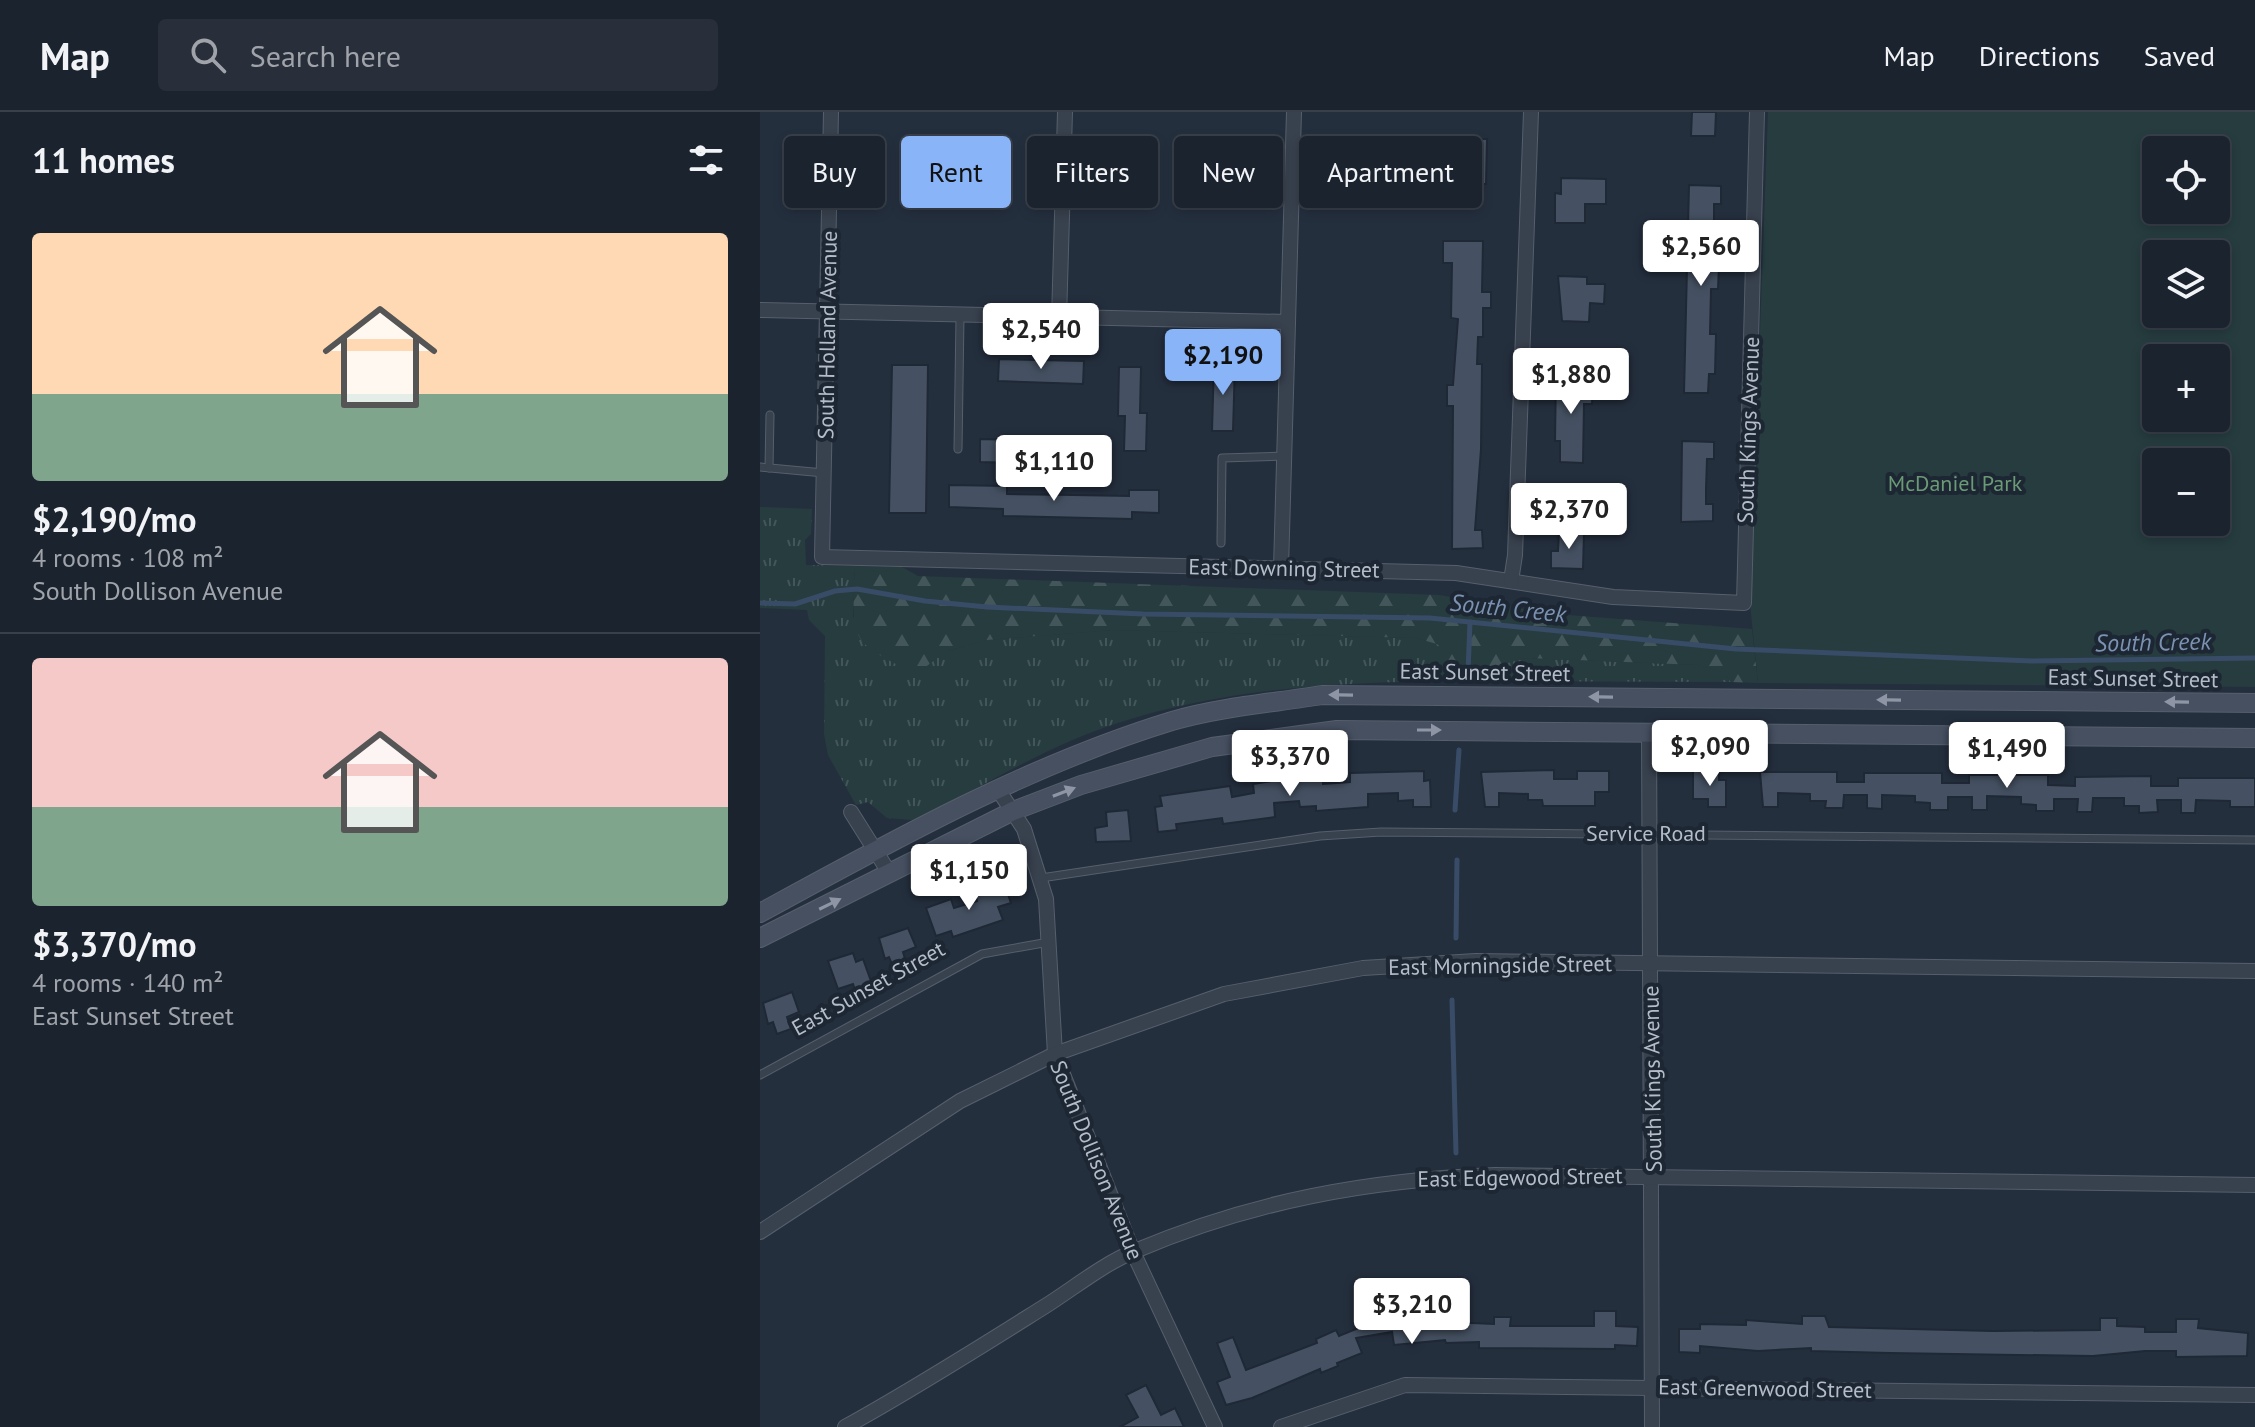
<!DOCTYPE html>
<html lang="en">
<head>
<meta charset="utf-8">
<style>
  body { margin:0; font-family:"PT Sans",sans-serif; background:#282f3a; color:#f1f3f6; height:100vh; display:flex; flex-direction:column; font-size:30px; white-space:nowrap }
  * { box-sizing:border-box; margin:0 }
  p { font-size:26px; color:#a0a4aa }
  .icon { flex:none; width:44px; height:44px; fill:none; stroke:currentColor; stroke-width:2; stroke-linecap:round; stroke-linejoin:round }
  .map { position:relative; flex:1; overflow:hidden }
  .details { display:flex; flex-direction:column; background:#1b232e; width:760px }
  .details>* { flex:none }
  .hud { position:absolute; left:24px; top:24px; width:760px; height:72px; display:flex; gap:16px }
  .fabs { position:absolute; left:1382px; top:24px; display:grid; gap:16px }
  .fabs a { display:grid; place-items:center; width:88px; height:88px; border-radius:8px; background:#1b232e; box-shadow:0 4px 12px #0003,0 0 0 2px #39404a; font-size:40px }
  .price { position:absolute; translate:-50% -68px; padding:0 18px; border-radius:8px; background:#fff; color:#222; font-size:26px; line-height:52px; filter:drop-shadow(0 2px 4px #0008) }
  .price::after { content:''; position:absolute; left:50%; top:48px; width:24px; height:18px; margin-left:-12px; background:inherit; clip-path:polygon(0 0,100% 0,50% 100%) }
  .price.current { background:#8ab4f8; color:#111 }
  ul { padding:0; list-style:none }
  li { display:grid; align-content:center; gap:16px; height:424px; padding:0 32px }
  li+li { border-top:2px solid #39404a }
  li span { display:grid; place-items:center; height:248px; border-radius:8px; color:#555 }
  li>.icon { margin-inline-start:auto }
  span .icon { width:144px; height:144px; fill:#fffc; stroke-width:1 }
  li b { font-size:34px }
  h2 { display:flex; justify-content:space-between; align-items:center; height:96px; padding:0 32px; font-size:34px }
  .chip { padding:0 28px; border-radius:8px; background:#1b232e; box-shadow:0 4px 12px #0003,0 0 0 2px #39404a; font-size:28px; line-height:72px }
  .chip.current { background:#8ab4f8; color:#111 }
  header { display:flex; align-items:center; gap:48px; box-sizing:border-box; height:112px; padding:0 40px; background:#1b232e; border-bottom:2px solid #39404a }
  header strong { font-size:38px }
  nav { display:flex; gap:44px; margin-inline-start:auto; font-size:28px }
  .search { width:560px; height:72px; background:#282f3a; display:flex; align-items:center; gap:20px; box-sizing:border-box; padding:0 28px; border-radius:8px; color:#a0a4aa; font-size:30px }
  main { display:flex; flex:1; min-height:0 }
  .map>svg:first-child { display:block }
</style>
</head>
<body>
<header>
<strong>Map</strong>
<div class="search"><svg class="icon" aria-label="search" viewBox="0 0 24 24"><circle cx="10" cy="10" r="6"/><path d="M15 15l6 6"/></svg>Search here</div>
<nav><a>Map</a><a>Directions</a><a>Saved</a></nav>
</header>
<main>
<section class="details">
<h2>11 homes<svg class="icon" aria-label="filters" viewBox="0 0 24 24"><path d="M4 7h16M4 17h16"/><circle cx="9" cy="7" r="2"/><circle cx="15" cy="17" r="2"/></svg></h2>
<ul>
<li><span style="background:linear-gradient(#ffd9b3 65%,#7fa58c 0)"><svg class="icon" aria-label="home" viewBox="0 0 24 24"><path d="M3 11l9-7 9 7M6 9v11h12V9"/></svg></span><div><b>$2,190/mo</b><p>4 rooms · 108 m²</p><p>South Dollison Avenue</p></div></li>
<li><span style="background:linear-gradient(#f6c9c9 60%,#7fa58c 0)"><svg class="icon" aria-label="home" viewBox="0 0 24 24"><path d="M3 11l9-7 9 7M6 9v11h12V9"/></svg></span><div><b>$3,370/mo</b><p>4 rooms · 140 m²</p><p>East Sunset Street</p></div></li>
</ul>
</section>
<div class="map">
<svg width="1495" height="1315" viewBox="0 0 1495 1315">
  <defs>
    <pattern id="grass-tufts" width="24" height="20" patternUnits="userSpaceOnUse" patternTransform="scale(2)"><rect width="24" height="20" fill="#263c3f"/><path d="M3 7l-1-3M5 7V3M7 7l1-3M15 17l-1-3M17 17v-4M19 17l1-3" fill="none" stroke="#435659"/></pattern>
    <pattern id="forest-firs" width="22" height="20" patternUnits="userSpaceOnUse" patternTransform="scale(2)"><rect width="22" height="20" fill="#263c3f"/><path d="M5 1l3.5 6h-7zM16 11l3.5 6h-7z" fill="#435659"/></pattern>
  </defs>
  <rect width="100%" height="100%" fill="#242f3e"/>
  <g fill="url(#grass-tufts)">
    <path d="M 0,395 L 52,397 L 51,422 L 45,428 L 46,453 L 95,454 L 93,505 L 187,539 L 227,528 L 353,518 L 656,526 L 680,533 L 680,569 C 555,571 427,579 310,629 C 257,652 206,684 153,708 L 127,706 L 108,690 L 96,693 L 68,643 L 64,622 L 65,524 L 49,508 L 47,498 L 0,496 Z"/>
    <path d="M 766,546 L 938,553 L 963,560 L 971,570 L 729,569 L 743,552 Z"/>
  </g>
  <path fill="url(#forest-firs)" d="M 95,454 L 142,455 L 158,464 L 679,483 L 794,502 L 992,517 L 998,571 L 971,570 L 962,560 L 938,553 L 766,546 L 743,552 L 729,569 L 680,569 L 680,533 L 656,526 L 353,518 L 227,528 L 187,539 L 156,562 C 87,528 92,529 95,454 Z"/>
  <path fill="#263c3f" fill-rule="evenodd" d="M 1008,0 L 1495,0 L 1495,575 L 998,571 L 990,492 ZM 1396,38 L 1456,38 L 1456,98 L 1396,98 ZM 1396,142 L 1456,142 L 1456,202 L 1396,202 ZM 1396,246 L 1456,246 L 1456,306 L 1396,306 ZM 1396,350 L 1456,350 L 1456,410 L 1396,410 Z"/>
  <g fill="none" stroke-linecap="round" stroke-linejoin="round">
    <g stroke="#394c67" stroke-width="5">
      <path d="M 0,491 L 35,492 L 75,479 L 97,477 L 165,489 L 227,495 L 383,502 L 670,506 L 976,537 L 1272,549 L 1495,546"/>
      <path d="M 708,560 L 710,510"/>
      <path d="M 695,698 L 699,638"/>
      <path d="M 696,826 L 697,748"/>
      <path d="M 692,888 L 696,1041"/>
    </g>
  </g>
  <g fill="#455162" stroke="#1f2835" stroke-width="2">
    <path d="M 932,0 L 956,0 L 955,24 L 931,24 Z"/>
    <path d="M 703,27 L 727,27 L 726,72 L 702,72 L 702,50 L 695,49 L 695,37 L 703,37 Z"/>
    <path d="M 801,66 L 846,67 L 846,92 L 825,92 L 825,111 L 795,111 L 795,81 L 801,82 Z"/>
    <path d="M 929,73 L 961,74 L 961,92 L 954,92 L 954,136 L 959,136 L 959,153 L 958,177 L 951,177 L 950,222 L 956,222 L 955,262 L 949,262 L 948,281 L 924,281 Z"/>
    <path d="M 683,129 L 723,129 L 722,180 L 731,180 L 731,196 L 723,196 L 723,225 L 718,225 L 717,252 L 722,252 L 721,337 L 715,418 L 722,418 L 723,436 L 692,437 L 693,294 L 687,294 L 687,273 L 693,273 L 698,207 L 691,206 L 692,151 L 683,151 Z"/>
    <path d="M 798,164 L 827,165 L 827,172 L 845,172 L 844,192 L 830,191 L 829,210 L 802,209 Z"/>
    <path d="M 239,247 L 324,249 L 323,272 L 238,269 Z"/>
    <path d="M 454,250 L 475,251 L 473,319 L 452,319 Z"/>
    <path d="M 132,253 L 168,253 L 166,401 L 129,401 Z"/>
    <path d="M 359,255 L 381,255 L 380,301 L 387,301 L 386,339 L 364,339 L 365,304 L 358,304 Z"/>
    <path d="M 796,263 L 821,263 L 821,272 L 833,272 L 832,292 L 824,292 L 823,351 L 800,350 L 800,329 L 795,329 Z"/>
    <path d="M 220,327 L 256,328 L 255,351 L 220,350 Z"/>
    <path d="M 922,329 L 954,330 L 954,347 L 947,347 L 946,377 L 946,392 L 953,392 L 953,409 L 921,410 Z"/>
    <path d="M 189,373 L 247,374 L 247,382 L 314,383 L 369,384 L 369,378 L 399,378 L 399,401 L 372,400 L 372,407 L 243,404 L 243,397 L 189,395 Z"/>
    <path d="M 799,419 L 824,420 L 823,457 L 791,456 L 791,439 L 798,439 Z"/>
    <path d="M 794,658 L 794,667 L 817,667 L 817,659 L 849,659 L 849,680 L 835,680 L 835,694 L 783,694 L 782,688 L 768,688 L 768,682 L 739,681 L 739,695 L 725,695 L 721,660 Z"/>
    <path d="M 933,658 L 959,658 L 959,668 L 966,668 L 966,695 L 948,695 L 948,687 L 933,687 Z"/>
    <path d="M 664,659 L 664,669 L 670,668 L 671,695 L 653,695 L 653,688 L 638,689 L 638,681 L 608,682 L 608,695 L 556,699 L 556,694 L 540,695 L 539,689 L 514,691 L 515,705 L 463,712 L 462,706 L 416,712 L 417,718 L 398,720 L 395,695 L 402,694 L 400,684 L 470,674 L 472,685 L 494,681 L 493,672 L 537,665 L 563,663 L 563,672 L 590,670 L 590,661 Z"/>
    <path d="M 1000,660 L 1077,660 L 1077,670 L 1104,670 L 1104,661 L 1182,661 L 1182,671 L 1209,671 L 1209,663 L 1288,663 L 1288,673 L 1315,674 L 1315,665 L 1391,664 L 1391,674 L 1418,674 L 1418,666 L 1495,666 L 1495,695 L 1470,695 L 1470,689 L 1436,688 L 1435,701 L 1421,701 L 1421,688 L 1397,688 L 1398,700 L 1379,701 L 1379,694 L 1364,694 L 1364,686 L 1333,686 L 1332,700 L 1317,700 L 1318,687 L 1294,687 L 1294,699 L 1276,699 L 1276,693 L 1261,692 L 1261,685 L 1227,684 L 1227,698 L 1212,698 L 1212,685 L 1188,685 L 1188,698 L 1170,698 L 1170,691 L 1155,690 L 1155,684 L 1122,683 L 1122,697 L 1107,696 L 1107,683 L 1084,683 L 1083,696 L 1065,696 L 1066,689 L 1050,689 L 1050,682 L 1018,681 L 1018,695 L 1003,695 Z"/>
    <path d="M 368,698 L 371,729 L 336,730 L 335,716 L 347,714 L 346,700 Z"/>
    <path d="M 244,771 L 251,791 L 238,795 L 243,808 L 193,825 L 191,819 L 176,824 L 166,796 L 191,787 L 194,796 L 217,789 L 215,781 Z"/>
    <path d="M 148,816 L 156,835 L 143,840 L 147,853 L 134,857 L 129,845 L 125,847 L 119,826 Z"/>
    <path d="M 93,841 L 96,850 L 103,847 L 112,872 L 95,878 L 93,872 L 78,877 L 68,849 Z"/>
    <path d="M 32,880 L 39,900 L 27,905 L 31,917 L 17,922 L 13,910 L 8,912 L 3,891 Z"/>
    <path d="M 650,1196 L 652,1208 L 689,1206 L 689,1210 L 734,1212 L 734,1205 L 751,1205 L 750,1214 L 834,1214 L 834,1199 L 856,1199 L 856,1214 L 878,1215 L 877,1234 L 855,1233 L 855,1237 L 719,1236 L 719,1230 L 686,1231 L 685,1228 L 634,1233 L 632,1220 L 596,1226 L 602,1241 L 577,1251 L 578,1254 L 561,1261 L 560,1257 L 492,1286 L 466,1293 L 457,1270 L 470,1265 L 457,1231 L 473,1225 L 486,1258 L 557,1231 L 556,1227 L 576,1218 L 579,1224 L 608,1212 L 607,1203 Z"/>
    <path d="M 1042,1204 L 1065,1204 L 1069,1215 L 1233,1219 L 1340,1218 L 1340,1206 L 1357,1206 L 1357,1214 L 1385,1215 L 1385,1220 L 1416,1220 L 1416,1207 L 1439,1207 L 1438,1216 L 1488,1221 L 1487,1244 L 1416,1245 L 1416,1239 L 1385,1239 L 1333,1244 L 1130,1241 L 1051,1239 L 1051,1236 L 998,1239 L 940,1234 L 940,1241 L 919,1240 L 919,1217 L 940,1217 L 940,1212 L 986,1213 L 986,1208 L 1042,1212 Z"/>
    <path d="M 386,1273 L 401,1303 L 415,1296 L 424,1315 L 360,1315 L 378,1305 L 366,1283 Z"/>
  </g>
  <g fill="none" stroke-linecap="round" stroke-linejoin="round">
    <g stroke="#565f6c" stroke-width="9">
      <g id="service">
        <path d="M 198,337 L 200,205"/>
        <path d="M 0,355 L 64,361"/>
        <path d="M 9,356 L 10,303"/>
        <path d="M 461,431 L 462,346 L 524,344"/>
        <path d="M 281,766 L 560,724 L 621,720 L 1495,728"/>
        <path d="M 0,963 L 222,842 L 289,830"/>
      </g>
    </g>
    <g stroke="#565f6c" stroke-width="16">
      <g id="minor">
        <path d="M 71,0 L 62,445 L 696,461 L 853,485 L 984,491 L 997,0"/>
        <path d="M 0,198 L 528,210"/>
        <path d="M 299,207 L 305,0"/>
        <path d="M 521,456 L 534,0"/>
        <path d="M 751,469 L 755,443 L 771,0"/>
        <path d="M 889,619 L 892,1315"/>
        <path d="M 239,679 L 264,717 L 286,787 L 295,942 L 373,1140 L 455,1315"/>
        <path d="M 91,700 L 130,762"/>
        <path d="M 0,1120 L 200,989 L 295,942 L 464,882 L 603,856 L 716,849 L 1495,859"/>
        <path d="M 85,1315 C 154,1277 220,1235 287,1193 C 315,1175 345,1151 375,1139 C 493,1089 608,1068 735,1063 L 1495,1073"/>
        <path d="M 521,1315 L 645,1273 L 1495,1283"/>
      </g>
    </g>
    <g stroke="#565f6c" stroke-width="20">
      <g id="secondary">
        <path d="M 0,801 C 132,729 268,653 412,609 C 460,595 513,591 562,583 L 1495,591"/>
        <path d="M 0,826 L 253,699 L 321,673 L 452,635 L 577,618 L 1495,626"/>
      </g>
    </g>
    <use href="#service" stroke="#38414e" stroke-width="7"/>
    <use href="#minor" stroke="#38414e" stroke-width="14"/>
    <use href="#secondary" stroke="#465061" stroke-width="18"/>
  </g>
  <defs><path id="oneway-solid" d="M-6-.8H1V-3.2L6.5 0L1 3.2V.8H-6Z" transform="scale(2)"/></defs>
  <g fill="#8e96a5">
    <use href="#oneway-solid" transform="translate(581 583) rotate(-179)"/>
    <use href="#oneway-solid" transform="translate(841 585) rotate(-179)"/>
    <use href="#oneway-solid" transform="translate(1129 588) rotate(-179)"/>
    <use href="#oneway-solid" transform="translate(1417 590) rotate(-179)"/>
    <use href="#oneway-solid" transform="translate(669 618)"/>
    <use href="#oneway-solid" transform="translate(304 680) rotate(-21)"/>
    <use href="#oneway-solid" transform="translate(70 792) rotate(-26)"/>
  </g>
  <g text-anchor="middle" dominant-baseline="central" stroke-width="8" stroke-linejoin="round" paint-order="stroke">
    <g font-size="22" fill="#b4bcc9" stroke="#1d2633">
      <text transform="translate(67 223) rotate(-89)">South Holland Avenue</text>
      <text transform="translate(988 318) rotate(-88)">South Kings Avenue</text>
      <text transform="translate(524 456) rotate(1)">East Downing Street</text>
      <text transform="translate(725 560) rotate(1)">East Sunset Street</text>
      <text transform="translate(1373 566) rotate(1)">East Sunset Street</text>
      <text x="886" y="721">Service Road</text>
      <text transform="translate(740 853) rotate(-1)">East Morningside Street</text>
      <text transform="translate(108 876) rotate(-29)">East Sunset Street</text>
      <text transform="translate(892 967) rotate(-91)">South Kings Avenue</text>
      <text transform="translate(337 1048) rotate(68)">South Dollison Avenue</text>
      <text transform="translate(760 1065) rotate(-1)">East Edgewood Street</text>
      <text transform="translate(1005 1276) rotate(1)">East Greenwood Street</text>
    </g>
    <g font-size="22" fill="#6b9a76" stroke="#1d2633">
      <text x="1195" y="371">McDaniel Park</text>
    </g>
    <g font-size="24" font-style="italic" fill="#7c92b1" stroke="#1d2633">
      <text transform="translate(748 496) rotate(6)">South Creek</text>
      <text transform="translate(1393 530) rotate(-1)">South Creek</text>
    </g>
  </g>
</svg>
<div class="fabs">
<a><svg class="icon" aria-label="locate" viewBox="0 0 24 24"><circle cx="12" cy="12" r="6"/><path d="M12 2v4M12 18v4M2 12h4M18 12h4"/></svg></a>
<a><svg class="icon" aria-label="layers" viewBox="0 0 24 24"><path d="M12 4l9 5-9 5-9-5zM3 14l9 5 9-5"/></svg></a>
<a>+</a>
<a>−</a>
</div>
<b class="price" style="left:941px;top:176px">$2,560</b>
<b class="price" style="left:281px;top:259px">$2,540</b>
<b class="price current" style="left:463px;top:285px">$2,190</b>
<b class="price" style="left:811px;top:304px">$1,880</b>
<b class="price" style="left:294px;top:391px">$1,110</b>
<b class="price" style="left:809px;top:439px">$2,370</b>
<b class="price" style="left:950px;top:676px">$2,090</b>
<b class="price" style="left:1247px;top:678px">$1,490</b>
<b class="price" style="left:530px;top:686px">$3,370</b>
<b class="price" style="left:209px;top:800px">$1,150</b>
<b class="price" style="left:652px;top:1234px">$3,210</b>
<div class="hud">
<a class="chip">Buy</a>
<a class="chip current">Rent</a>
<a class="chip">Filters</a>
<a class="chip">New</a>
<a class="chip">Apartment</a>
</div>
</div>
</main>
</body>
</html>
